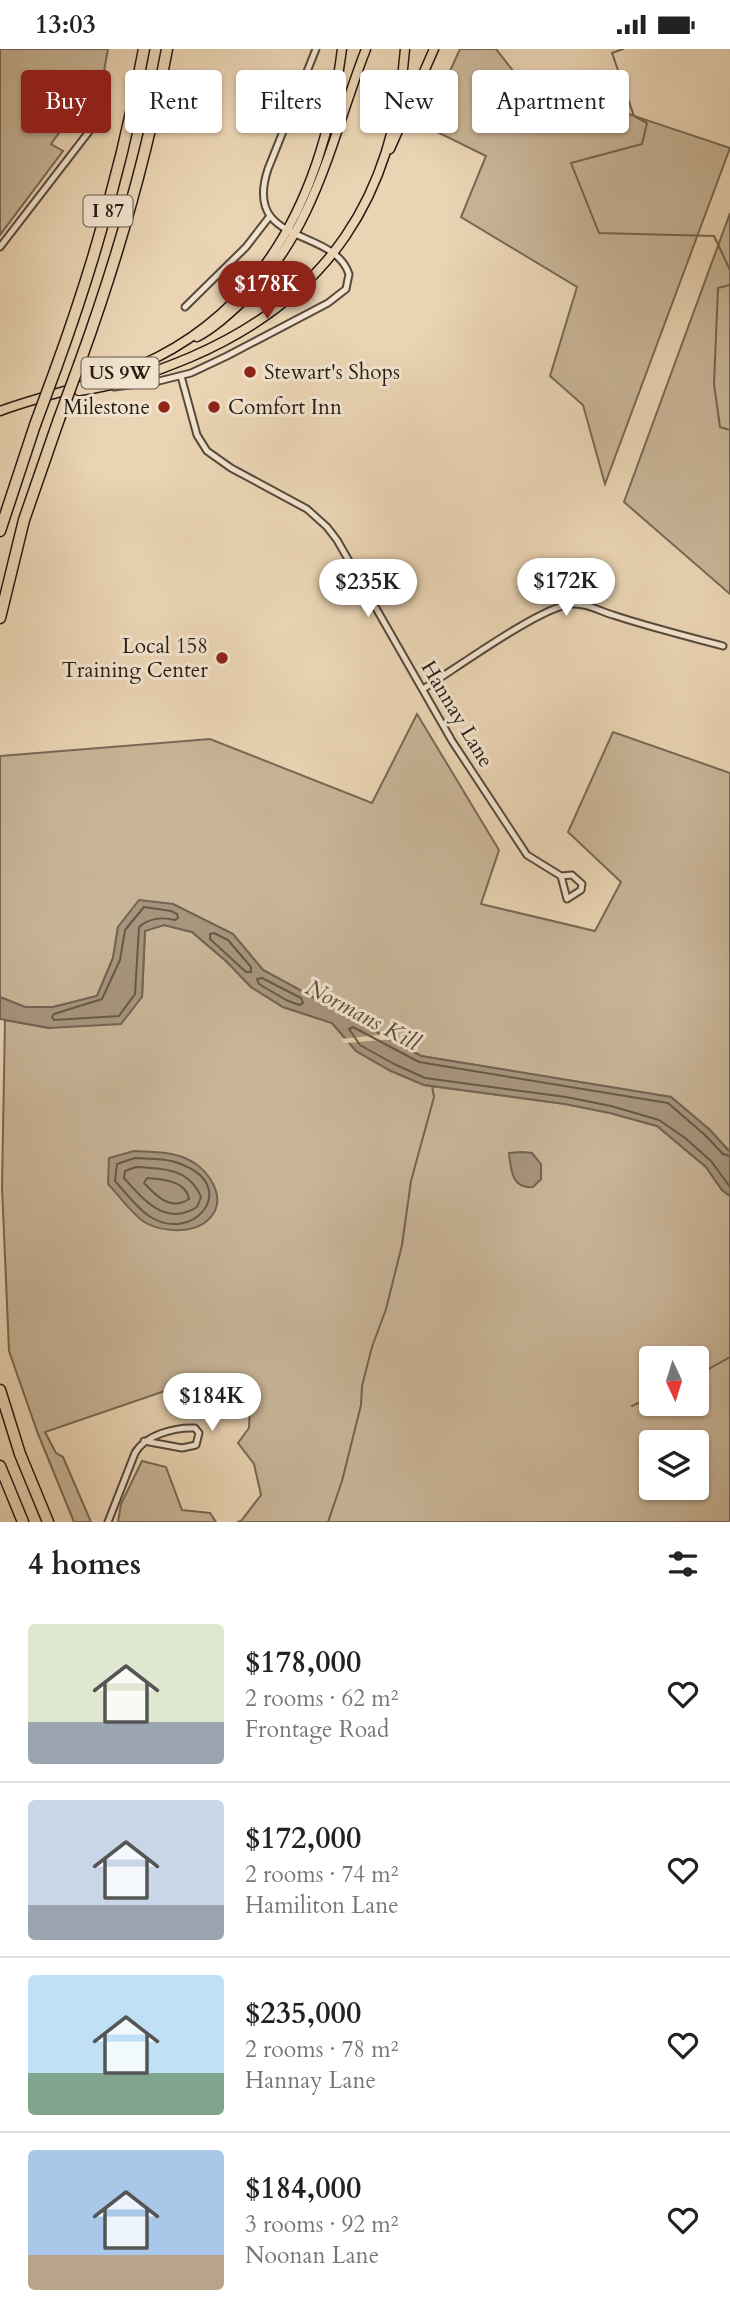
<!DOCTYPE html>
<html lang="en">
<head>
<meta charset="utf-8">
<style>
  body { margin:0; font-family:Cardo,serif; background:#f6f6f6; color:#222; height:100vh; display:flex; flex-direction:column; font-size:26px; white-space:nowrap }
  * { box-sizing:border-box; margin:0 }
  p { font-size:23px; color:#767676 }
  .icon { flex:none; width:38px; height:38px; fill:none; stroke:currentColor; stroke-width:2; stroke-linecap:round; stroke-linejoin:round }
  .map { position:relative; height:1473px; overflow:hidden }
  .panel { display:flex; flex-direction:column; background:#fff; flex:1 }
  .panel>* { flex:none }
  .banner { position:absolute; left:21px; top:21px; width:690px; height:63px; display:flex; gap:14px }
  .needle { width:46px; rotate:176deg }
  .buttons { position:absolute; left:639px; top:1297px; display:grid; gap:14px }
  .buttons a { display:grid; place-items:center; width:70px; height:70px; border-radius:7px; background:#fff; box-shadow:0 2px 5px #0004; font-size:35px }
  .price { position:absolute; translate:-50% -60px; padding:0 16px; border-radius:24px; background:#fff; color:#222; font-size:23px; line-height:46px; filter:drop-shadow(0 2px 4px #0008) }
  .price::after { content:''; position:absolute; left:50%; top:42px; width:21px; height:16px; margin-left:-10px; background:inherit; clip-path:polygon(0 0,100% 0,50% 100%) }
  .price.active { background:#8f2418; color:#fff }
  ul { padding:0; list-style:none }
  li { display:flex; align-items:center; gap:21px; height:175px; padding:0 28px }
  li+li { border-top:2px solid #e0e0e0 }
  li span { display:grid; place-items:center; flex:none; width:196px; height:140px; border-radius:7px; color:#555 }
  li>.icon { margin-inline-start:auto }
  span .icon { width:84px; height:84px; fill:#fffc; stroke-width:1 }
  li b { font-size:30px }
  h2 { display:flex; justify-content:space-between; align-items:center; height:84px; padding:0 28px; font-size:30px }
  .chip { padding:0 24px; border-radius:7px; background:#fff; box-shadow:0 2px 5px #0004; font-size:24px; line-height:63px }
  .chip.active { background:#8f2418; color:#fff }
  .status { display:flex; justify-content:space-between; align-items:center; height:49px; padding:0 35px; background:#fff; direction:ltr }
  .status svg { height:19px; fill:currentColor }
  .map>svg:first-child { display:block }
</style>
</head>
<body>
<div class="status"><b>13:03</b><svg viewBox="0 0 49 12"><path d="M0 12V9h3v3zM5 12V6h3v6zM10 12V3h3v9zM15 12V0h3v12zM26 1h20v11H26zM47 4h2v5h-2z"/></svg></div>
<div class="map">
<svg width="730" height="1473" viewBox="0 0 730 1473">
  <rect width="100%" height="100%" fill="#ead4b3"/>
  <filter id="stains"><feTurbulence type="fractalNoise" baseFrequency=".00286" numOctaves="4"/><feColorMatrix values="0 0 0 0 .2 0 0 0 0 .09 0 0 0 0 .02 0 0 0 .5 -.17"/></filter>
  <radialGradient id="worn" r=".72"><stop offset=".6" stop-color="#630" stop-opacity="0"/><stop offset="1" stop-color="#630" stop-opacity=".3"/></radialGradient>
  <g fill="#c9b598" stroke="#786856" stroke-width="2" fill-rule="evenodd">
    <path d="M 0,0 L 108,0 L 103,28 L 99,28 L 51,95 L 63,102 L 0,186 Z"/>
    <path d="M 460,0 L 496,0 L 518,28 L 730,99 L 605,435 L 583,356 L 550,327 L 577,238 L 461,168 L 486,107 L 425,77 Z"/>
    <path d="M 730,164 L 730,545 L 624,453 Z"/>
    <path d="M 417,665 L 499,801 L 481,855 L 595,882 L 621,833 L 568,783 L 613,683 L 730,724 L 730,1103 L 710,1081 L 671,1048 L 421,1007 L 263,921 L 233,885 L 173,855 L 118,878 L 113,909 L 97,947 L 53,958 L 25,958 L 0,948 L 0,707 L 210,690 L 372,754 Z"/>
    <path d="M 164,876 L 192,883 L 226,912 L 251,938 L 283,958 L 332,974 L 356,1002 L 391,1022 L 424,1036 L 565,1055 L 610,1064 L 657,1077 L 706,1118 L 722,1141 L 730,1147 L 730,1473 L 237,1473 L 241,1472 L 261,1446 L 254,1415 L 238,1394 L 249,1379 L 250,1354 L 240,1340 L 222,1333 L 191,1333 L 45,1383 L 56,1404 L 63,1408 L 91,1473 L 74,1473 L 38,1385 L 9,1302 L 2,1138 L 5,971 L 49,979 L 142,948 L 145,881 ZM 651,1309 L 696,1309 L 696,1354 L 651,1354 ZM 651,1393 L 696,1393 L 696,1438 L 651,1438 Z"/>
    <path d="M 142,1412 L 166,1418 L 182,1461 L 210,1464 L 216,1473 L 118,1473 L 121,1455 Z"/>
  </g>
  <g fill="#a7957d" stroke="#736453" stroke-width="2">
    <path d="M 139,851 L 173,855 L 233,885 L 263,921 L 421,1007 L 671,1048 L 710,1081 L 730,1103 L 730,1147 L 722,1141 L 706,1118 L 657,1077 L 610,1064 L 565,1055 L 424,1036 L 391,1022 L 356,1002 L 332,974 L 283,958 L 251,938 L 226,912 L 192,883 L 164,876 L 145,882 L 142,948 L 121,975 L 49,979 L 0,970 L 0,948 L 25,958 L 53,958 L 97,947 L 113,909 L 118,878 Z"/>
    <path d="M 134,1102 C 152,1103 170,1102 187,1110 C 208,1119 230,1150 208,1171 C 194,1185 162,1183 146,1174 C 132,1166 120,1147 108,1135 L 109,1109 Z"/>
    <path d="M 523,1103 L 532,1104 L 541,1115 L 541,1130 L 533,1138 C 512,1140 511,1122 509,1104 Z"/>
  </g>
  <path fill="#ead4b3" d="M 388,985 L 397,990 L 345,994 L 341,990 Z"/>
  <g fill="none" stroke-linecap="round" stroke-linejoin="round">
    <g stroke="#665848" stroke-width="2">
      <path d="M 144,858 L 171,862 L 177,865 L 178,869 L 175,871 C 163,868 149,869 139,878 L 135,945 L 119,967 L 54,971 L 52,968 L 54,965 L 102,950 L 120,911 L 125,881 Z"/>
      <path d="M 214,884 L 228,891 L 251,918 L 251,923 L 246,923 L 210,890 L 210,885 Z"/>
      <path d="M 262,929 L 301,949 L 303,954 L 299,956 L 286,951 L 259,935 L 257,930 Z"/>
      <path d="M 730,1107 L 723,1105 L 705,1086 L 668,1054 L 419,1013 L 353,978 L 349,980 L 360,996 L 394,1015 L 425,1029 L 566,1048 L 611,1057 L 659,1071 L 685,1089 L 711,1112 L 730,1138"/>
      <path d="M 135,1109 C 151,1110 168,1109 183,1116 C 240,1139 193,1196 149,1167 C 137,1159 125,1143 115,1132 L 117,1115 Z"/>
      <path d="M 136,1118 C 163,1119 190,1120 201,1148 L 197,1158 C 165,1178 144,1151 124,1129 L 125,1122 Z"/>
      <path d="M 147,1129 C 163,1130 186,1132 189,1150 C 171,1162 157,1148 144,1134 Z"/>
    </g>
    <g stroke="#736453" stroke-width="2">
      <path d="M 623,0 L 612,4 L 634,67 L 647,74 L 642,95 L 571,114 L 599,184 L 714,187 L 730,221"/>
      <path d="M 730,236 L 718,239 L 714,335 L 720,378 L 730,381"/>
      <path d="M 696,1327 L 730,1308"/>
      <path d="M 632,1357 L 651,1348"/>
      <path d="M 328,1473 L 342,1432 L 361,1356 L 362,1337 L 372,1298 L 386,1260 L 402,1196 L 411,1132 L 434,1048 L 432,1037"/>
    </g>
    <g stroke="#57493c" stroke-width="9">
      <g id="street">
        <path d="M 0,198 L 91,80"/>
        <path d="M 185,258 L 246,198 L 270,167"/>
        <path d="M 181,327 L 197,386 L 207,402 L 231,419 L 307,460 L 327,478 L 337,491 L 452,692 L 527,806 L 561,827 L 572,826 L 582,835 L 581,841 L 567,850 L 561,827"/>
        <path d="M 114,338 L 159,332 L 191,324 L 227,307 L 328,254 L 346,240 L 349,225 C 333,177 242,198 268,120 L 316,0"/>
        <path d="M 423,640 C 454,621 541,557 572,555 C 587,554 599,562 613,566 C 649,578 686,587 723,597"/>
        <path d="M 108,1473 L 135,1404 C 145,1386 175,1378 195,1379 L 199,1384 L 196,1396 L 182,1399 L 144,1392"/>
      </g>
    </g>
    <g stroke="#261b14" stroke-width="11">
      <g id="primary">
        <path d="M 390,100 L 434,0"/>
        <path d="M 197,288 C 214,279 229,265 243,252 C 316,181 331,90 366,0"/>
        <path d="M 79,342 C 118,337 155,323 191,308 C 328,249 394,148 405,0"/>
        <path d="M 0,362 C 46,345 96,336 141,316 C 271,258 325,134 342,0"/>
      </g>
    </g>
    <g stroke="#261b14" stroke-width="13">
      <g id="highway">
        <path d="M 80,313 C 117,211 147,107 167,0"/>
        <path d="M 56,319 C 94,215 124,109 144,0"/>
        <path d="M 0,482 L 35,376"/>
        <path d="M 0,569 L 24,471 L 59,370"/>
        <path d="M 0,1341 L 20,1405 L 48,1473"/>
        <path d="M 0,1417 L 23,1473"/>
      </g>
    </g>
    <use href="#street" stroke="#f1e3ce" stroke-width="5"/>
    <use href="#primary" stroke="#ead4b3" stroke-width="8"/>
    <use href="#highway" stroke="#ead4b3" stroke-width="10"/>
    <g stroke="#261b14" stroke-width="13" stroke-linecap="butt">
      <g id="highway-bridge">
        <path d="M 59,370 L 80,313"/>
        <path d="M 35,376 L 56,319"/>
      </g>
    </g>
    <use href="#highway-bridge" stroke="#ead4b3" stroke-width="10"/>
  </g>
  <g fill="#8f2418" stroke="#f1e3ce" stroke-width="2.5">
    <circle cx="250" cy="323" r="7"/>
    <circle cx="164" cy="358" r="7"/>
    <circle cx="214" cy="358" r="7"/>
    <circle cx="222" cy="609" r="7"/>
  </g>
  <g text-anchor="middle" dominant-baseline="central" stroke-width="6" stroke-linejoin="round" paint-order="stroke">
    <g fill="#f1e3ce" stroke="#63574c" stroke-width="2">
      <rect x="83.5" y="146.5" width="49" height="31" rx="5"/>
      <rect x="81.5" y="308.5" width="77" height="31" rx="5"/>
    </g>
    <g font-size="19" font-weight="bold" fill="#261b14">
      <text x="108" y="162">I 87</text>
      <text x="120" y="324">US 9W</text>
    </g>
    <g font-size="21" fill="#261b14" stroke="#f1e3ce" text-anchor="start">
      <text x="264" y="323">Stewart's Shops</text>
      <text x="150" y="358" text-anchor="end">Milestone</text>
      <text x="228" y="358">Comfort Inn</text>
      <text x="208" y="597" text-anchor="end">Local 158<tspan x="208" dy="24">Training Center</tspan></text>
    </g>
    <g font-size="21" fill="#261b14" stroke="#f1e3ce">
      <text transform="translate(457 665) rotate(59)">Hannay Lane</text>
    </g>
    <g font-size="23" font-style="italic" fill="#5a4c3e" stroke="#f1e3ce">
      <text transform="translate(363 966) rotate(28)">Normans Kill</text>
    </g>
  </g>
  <rect width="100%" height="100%" filter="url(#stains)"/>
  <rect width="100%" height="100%" fill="url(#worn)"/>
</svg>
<div class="buttons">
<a><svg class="needle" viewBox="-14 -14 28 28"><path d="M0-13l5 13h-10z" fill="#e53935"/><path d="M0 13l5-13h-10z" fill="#767676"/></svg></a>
<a><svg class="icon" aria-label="layers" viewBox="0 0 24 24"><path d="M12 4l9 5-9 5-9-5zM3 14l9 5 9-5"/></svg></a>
</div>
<b class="price active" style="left:267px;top:272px">$178K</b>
<b class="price" style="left:566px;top:569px">$172K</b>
<b class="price" style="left:368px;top:570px">$235K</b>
<b class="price" style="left:212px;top:1384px">$184K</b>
<div class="banner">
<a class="chip active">Buy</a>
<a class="chip">Rent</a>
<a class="chip">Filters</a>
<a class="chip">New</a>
<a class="chip">Apartment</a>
</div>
</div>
<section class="panel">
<h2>4 homes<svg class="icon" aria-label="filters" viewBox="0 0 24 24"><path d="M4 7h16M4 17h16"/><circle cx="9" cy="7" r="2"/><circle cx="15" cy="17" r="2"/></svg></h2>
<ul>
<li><span style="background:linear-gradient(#dfe7d0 70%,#9aa5b1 0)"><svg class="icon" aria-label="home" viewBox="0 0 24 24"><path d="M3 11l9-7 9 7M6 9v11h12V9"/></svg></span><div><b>$178,000</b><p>2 rooms · 62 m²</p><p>Frontage Road</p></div><svg class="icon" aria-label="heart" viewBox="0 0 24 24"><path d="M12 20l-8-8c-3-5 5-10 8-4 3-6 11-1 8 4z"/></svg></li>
<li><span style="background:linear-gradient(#c9d6e8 75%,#9aa5b1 0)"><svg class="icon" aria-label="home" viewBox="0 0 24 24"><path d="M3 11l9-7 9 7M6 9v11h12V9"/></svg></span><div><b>$172,000</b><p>2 rooms · 74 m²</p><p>Hamiliton Lane</p></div><svg class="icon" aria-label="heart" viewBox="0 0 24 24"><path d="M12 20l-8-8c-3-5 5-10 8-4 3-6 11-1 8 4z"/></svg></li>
<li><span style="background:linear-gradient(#bfe0f5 70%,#7fa58c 0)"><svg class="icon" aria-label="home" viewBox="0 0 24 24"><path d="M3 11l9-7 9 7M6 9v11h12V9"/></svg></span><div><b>$235,000</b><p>2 rooms · 78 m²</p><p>Hannay Lane</p></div><svg class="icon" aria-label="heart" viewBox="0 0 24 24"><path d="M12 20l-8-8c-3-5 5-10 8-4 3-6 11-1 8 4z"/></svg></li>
<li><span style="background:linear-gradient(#a9c7e8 75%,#b9a48a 0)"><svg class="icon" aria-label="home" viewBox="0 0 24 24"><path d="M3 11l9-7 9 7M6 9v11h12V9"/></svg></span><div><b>$184,000</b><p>3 rooms · 92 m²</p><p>Noonan Lane</p></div><svg class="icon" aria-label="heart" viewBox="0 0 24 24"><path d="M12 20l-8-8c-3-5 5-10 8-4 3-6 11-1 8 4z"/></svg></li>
</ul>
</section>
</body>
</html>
